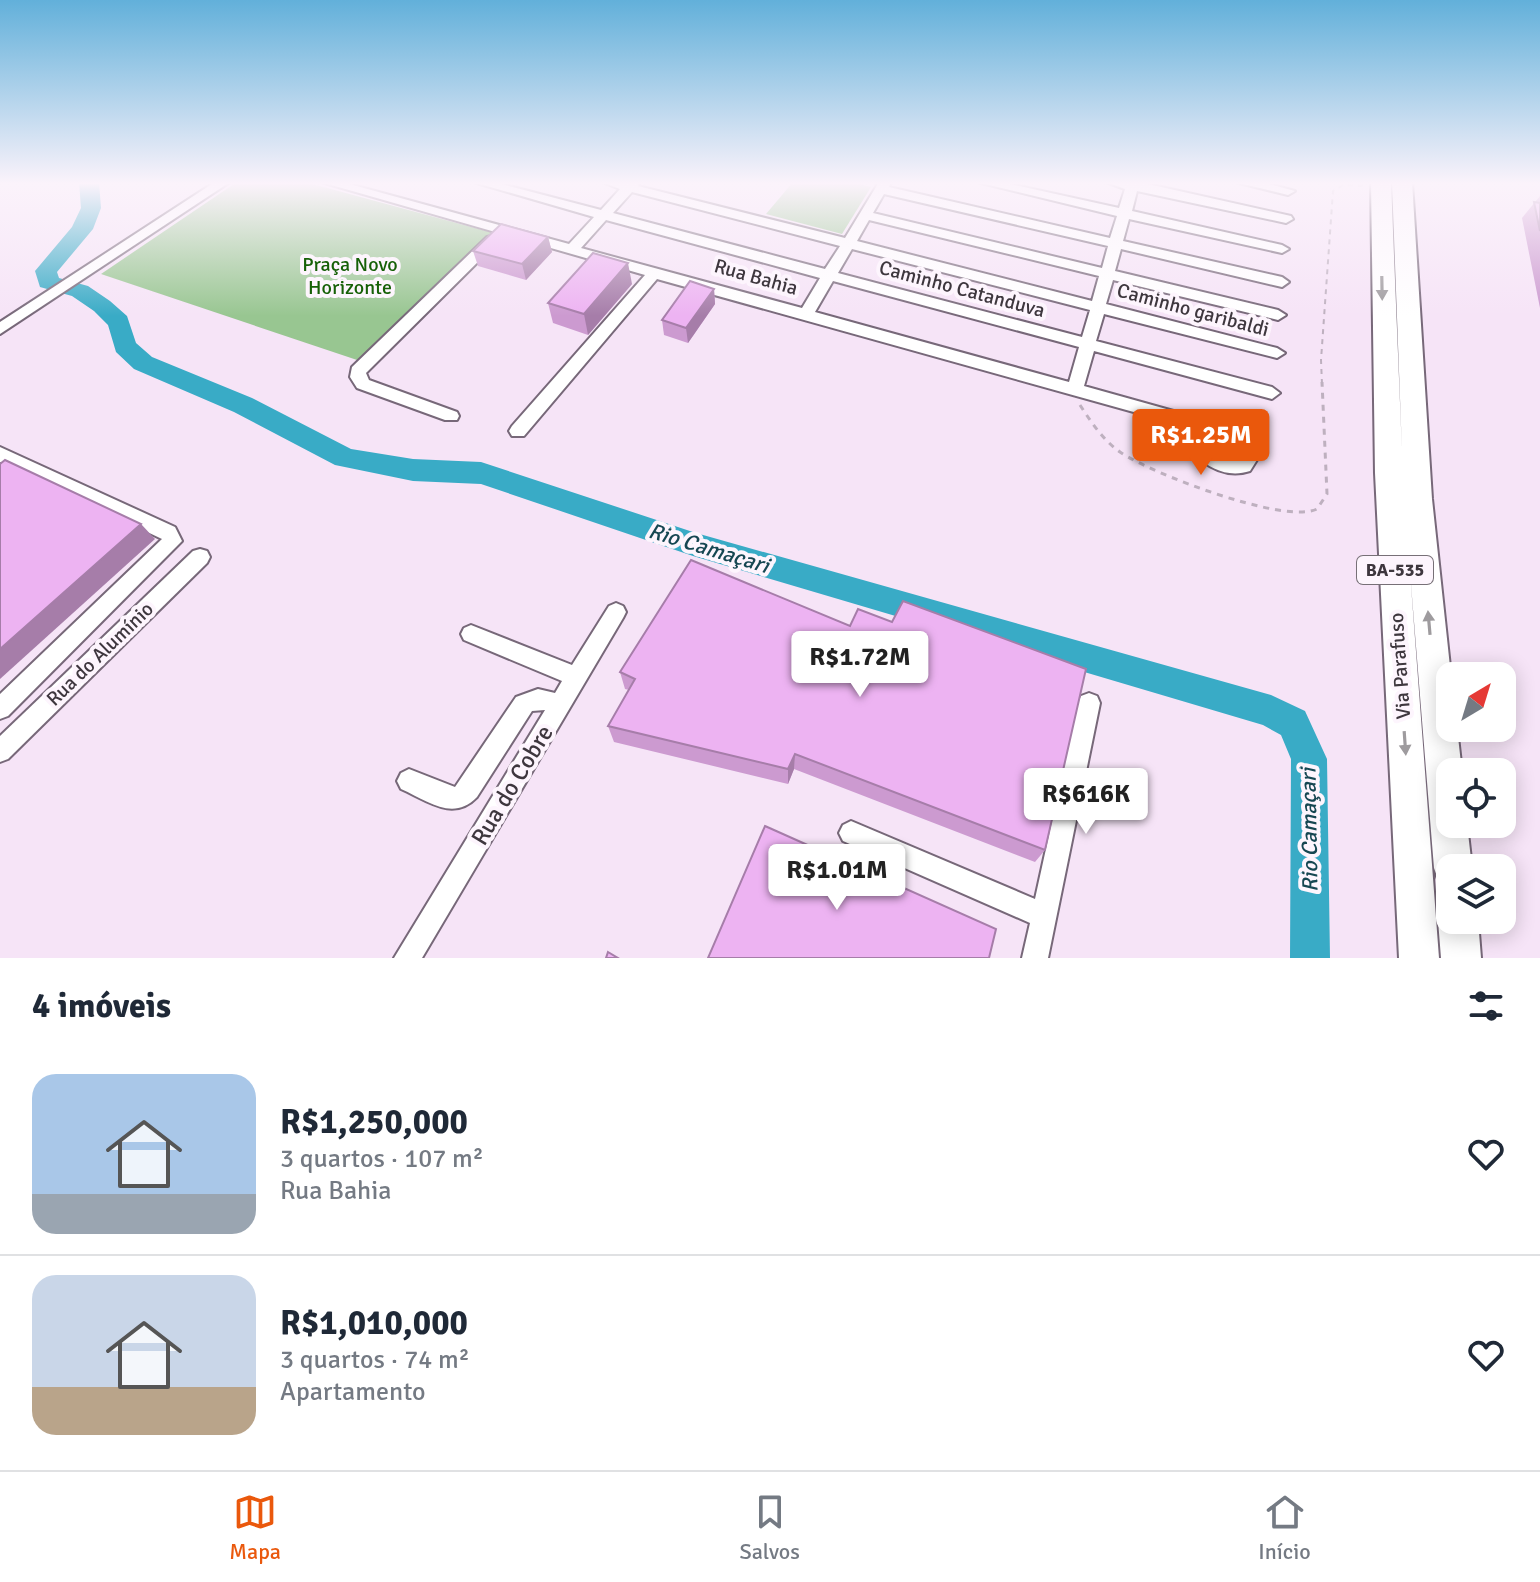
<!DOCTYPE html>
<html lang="pt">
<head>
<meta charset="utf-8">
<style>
  body { margin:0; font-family:Signika,sans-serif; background:#f6f6f7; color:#1f2937; height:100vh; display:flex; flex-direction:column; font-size:30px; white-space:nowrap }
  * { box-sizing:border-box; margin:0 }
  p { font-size:26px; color:#747a83 }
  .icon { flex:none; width:44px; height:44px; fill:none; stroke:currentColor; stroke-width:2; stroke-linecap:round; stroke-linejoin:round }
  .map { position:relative; height:958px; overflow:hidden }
  .side { display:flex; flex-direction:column; background:#fff; flex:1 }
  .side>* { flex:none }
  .needle { width:52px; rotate:38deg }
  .fabs { position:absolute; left:1436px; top:662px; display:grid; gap:16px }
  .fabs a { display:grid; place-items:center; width:80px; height:80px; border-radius:16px; background:#fff; box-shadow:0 4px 20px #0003; font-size:40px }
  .price { position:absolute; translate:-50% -68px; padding:0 18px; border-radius:8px; background:#fff; color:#222; font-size:26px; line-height:52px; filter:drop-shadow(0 2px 4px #0008) }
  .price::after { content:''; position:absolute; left:50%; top:48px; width:24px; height:18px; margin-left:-12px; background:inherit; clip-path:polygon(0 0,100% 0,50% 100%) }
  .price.active { background:#ea580c; color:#fff }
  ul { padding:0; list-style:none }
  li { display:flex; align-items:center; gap:24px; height:200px; padding:0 32px }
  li+li { border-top:2px solid #e0e1e3 }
  li span { display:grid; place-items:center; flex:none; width:224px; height:160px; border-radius:24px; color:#555 }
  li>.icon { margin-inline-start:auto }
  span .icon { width:96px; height:96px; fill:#fffc; stroke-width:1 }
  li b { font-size:34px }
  h2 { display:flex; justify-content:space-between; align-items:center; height:96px; padding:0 32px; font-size:34px }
  .menu { display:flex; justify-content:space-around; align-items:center; height:112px; border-top:2px solid #e0e1e3; background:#fff; font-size:22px; color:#747a83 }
  .menu a { display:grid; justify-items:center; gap:4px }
  .menu .active { color:#ea580c }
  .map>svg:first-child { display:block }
</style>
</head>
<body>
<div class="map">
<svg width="1540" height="958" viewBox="0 0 1540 958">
  <rect width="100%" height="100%" fill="#f6e4f7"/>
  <g fill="#98c691">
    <path d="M 237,182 L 305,182 L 501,235 L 372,365 L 101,274 Z"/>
    <path d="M 793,182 L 851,182 L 871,187 L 842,234 L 766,214 Z"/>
  </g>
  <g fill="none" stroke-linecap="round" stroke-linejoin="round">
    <path fill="#39abc6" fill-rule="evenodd" d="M 79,182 L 99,182 L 101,208 L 93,229 L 57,272 L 59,278 L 88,286 L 110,301 L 127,316 L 136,343 L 152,357 L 252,398 L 351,449 L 413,459 L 481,462 L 696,533 L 1271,695 L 1305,711 L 1327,759 L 1330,958 L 1290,958 L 1291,759 L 1281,735 L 1263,725 L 693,556 L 481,484 L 413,481 L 335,465 L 234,412 L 134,369 L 116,352 L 108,325 L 94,311 L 72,296 L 40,287 L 35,271 L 72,227 L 81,208 Z"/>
    <g stroke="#776879" stroke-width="4">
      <g id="minor">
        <path d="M 215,182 L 230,182 L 0,334 L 0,322 Z"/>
        <path d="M 321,182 L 342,182 L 569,244 L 594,217 L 473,182 L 494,182 L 601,210 L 620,189 L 602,182 L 640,182 L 638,186 L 845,238 L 879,182 L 891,182 L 889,187 L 1110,238 L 1117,216 L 977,182 L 1001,182 L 1119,208 L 1125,189 L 1106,182 L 1139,182 L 1291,216 L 1293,219 L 1286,223 L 1137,191 L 1132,211 L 1282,245 L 1289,249 L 1282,253 L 1129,219 L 1123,241 L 1282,277 L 1289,282 L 1282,287 L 1121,249 L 1115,271 L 1278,310 L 1286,315 L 1278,320 L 1113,280 L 1106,304 L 1277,348 L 1285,353 L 1277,358 L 1104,314 L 1096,341 L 1272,387 L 1280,393 L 1272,399 L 1094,351 L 1084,386 L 1220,424 L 1248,437 L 1260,455 L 1250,471 C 1213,483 1186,448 1166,421 L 657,279 L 524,436 L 512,436 L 509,431 L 512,426 L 645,275 ZM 632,192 L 840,246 L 825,269 L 613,213 ZM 884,194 L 1108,246 L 1102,268 L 873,213 ZM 606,220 L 820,278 L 802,308 L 581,248 ZM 869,220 L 1099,276 L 1092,301 L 857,241 ZM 852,249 L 1090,310 L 1082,337 L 838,273 ZM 833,281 L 1079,347 L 1069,382 L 815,312 ZM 1190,428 C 1209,433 1231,439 1242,455 L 1238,461 L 1228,460 L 1216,453 Z"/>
        <path d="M 1235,182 L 1262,182 L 1295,191 L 1288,195 Z"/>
        <path d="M 492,236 L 499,240 L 497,243 L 366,373 L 369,380 L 457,412 L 459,416 L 457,420 L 445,420 L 357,388 L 350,377 L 352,367 L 487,237 Z"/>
        <path d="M 0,447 L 175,527 L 182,541 L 8,716 L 0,719 L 0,694 L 162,539 L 0,462 Z"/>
        <path d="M 200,549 L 207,551 L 210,557 L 207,563 L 8,759 L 0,762 L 0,736 L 193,551 Z"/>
        <path d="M 616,603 L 623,606 L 626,612 L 623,618 L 422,958 L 394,958 L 545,710 L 532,711 L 477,797 C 453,822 428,801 401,789 L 397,781 L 401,773 L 409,769 L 455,787 L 516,697 L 538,689 L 555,693 L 562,681 L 464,640 L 461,634 L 464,628 L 471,625 L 572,665 L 609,606 Z"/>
        <path d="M 1089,693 L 1097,696 L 1100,703 L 1048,958 L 1022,958 L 1030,923 L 843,841 L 839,833 L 843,825 L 851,821 L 1035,899 L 1078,703 L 1081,696 Z"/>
      </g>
    </g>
    <g stroke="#776879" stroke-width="4">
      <g id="highway">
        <path d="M 1371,182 L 1391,182 L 1402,452 L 1392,182 L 1412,182 L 1432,499 L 1451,676 L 1450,728 L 1457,728 L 1462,772 L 1450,772 L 1450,824 L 1467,824 L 1472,868 L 1450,868 L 1450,886 L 1439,882 L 1434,868 L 1410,572 L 1439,958 L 1399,958 L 1375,473 Z"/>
        <path d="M 1450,903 L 1450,920 L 1478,920 L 1481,958 L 1441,958 L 1438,920 L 1444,906 Z"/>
      </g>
    </g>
    <path stroke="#beb0bf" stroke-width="2" stroke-dasharray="5 5" stroke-linecap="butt" d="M 1322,384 L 1321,360 L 1333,191 L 1343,185 L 1366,186"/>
    <path stroke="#beb0bf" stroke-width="3" stroke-dasharray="6 6" stroke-linecap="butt" d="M 1080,405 C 1091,422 1103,440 1120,452 C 1150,473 1285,525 1317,509 L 1327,494 L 1322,382"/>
    <use href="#minor" fill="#fff" fill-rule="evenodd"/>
    <use href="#highway" fill="#fff" fill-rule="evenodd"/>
  </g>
  <g fill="#cc9ad0">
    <path d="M 1540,196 L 1540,308 L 1522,218 Z"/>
    <path d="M 548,237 L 552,252 L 526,280 L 478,266 L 473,251 Z"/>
    <path d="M 632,284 L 588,335 L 553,323 L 548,303 Z"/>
    <path d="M 714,289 L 715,304 L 688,343 L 664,335 L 662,320 Z"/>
    <path d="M 620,672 L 1045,850 L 1035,862 L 794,769 L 788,784 L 614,742 L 608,726 L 629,690 L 625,689 Z"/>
  </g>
  <g fill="#a67da9">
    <path d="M 548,237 L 552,252 L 526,280 L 522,264 Z"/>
    <path d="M 628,263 L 632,284 L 588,335 L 584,314 Z"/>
    <path d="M 714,289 L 715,304 L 688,343 L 686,328 Z"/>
    <path d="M 141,524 L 155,539 L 0,679 L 0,649 Z"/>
    <path d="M 795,754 L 794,769 L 788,784 L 788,769 Z"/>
  </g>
  <g fill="#edb3f2" stroke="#a67da9" stroke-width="2">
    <path d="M 1534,202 L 1540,203 L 1540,231 Z"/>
    <path d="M 501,224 L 548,237 L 522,264 L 473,251 Z"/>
    <path d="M 593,253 L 628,263 L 584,314 L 548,303 Z"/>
    <path d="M 690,281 L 714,289 L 686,328 L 662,320 Z"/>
    <path d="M 5,460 L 141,524 L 0,649 L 0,464 Z"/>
    <path d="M 691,560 L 850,626 L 858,609 L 892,622 L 903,601 L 1086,669 L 1045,850 L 795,754 L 788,769 L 608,726 L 635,679 L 620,672 Z"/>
    <path d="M 765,826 L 996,929 L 989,958 L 708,958 Z"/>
    <path d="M 608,952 L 618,958 L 606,958 Z"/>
  </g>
  <defs><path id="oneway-solid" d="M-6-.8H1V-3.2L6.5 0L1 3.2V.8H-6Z" transform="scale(2)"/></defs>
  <g fill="#9e9b9e">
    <use href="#oneway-solid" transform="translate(1382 288) rotate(89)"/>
    <use href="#oneway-solid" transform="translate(1429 623) rotate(-95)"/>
    <use href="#oneway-solid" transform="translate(1405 743) rotate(86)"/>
  </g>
  <linearGradient id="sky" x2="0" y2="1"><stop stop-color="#62b0da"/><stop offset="0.58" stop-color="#fbf3fb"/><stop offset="1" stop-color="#fbf3fb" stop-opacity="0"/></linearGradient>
  <rect width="1540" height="316" fill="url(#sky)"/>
  <g text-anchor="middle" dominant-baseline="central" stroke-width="8" stroke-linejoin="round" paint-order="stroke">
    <rect fill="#fdf5fd" stroke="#777077" stroke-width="2" x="1357" y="556" width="76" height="28" rx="6"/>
    <g font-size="18" font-weight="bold" fill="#3e373e">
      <text x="1395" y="570">BA-535</text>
    </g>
    <g font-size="20" fill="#166007" stroke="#fdf5fd">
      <text x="350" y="264">Praça Novo<tspan x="350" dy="23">Horizonte</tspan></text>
    </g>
    <g font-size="20" fill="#3e373e" stroke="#fdf5fd">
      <text transform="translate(756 277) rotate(16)">Rua Bahia</text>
      <text transform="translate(962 289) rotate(15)">Caminho Catanduva</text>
      <text transform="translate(1193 310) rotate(15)">Caminho garibaldi</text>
      <text transform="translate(100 654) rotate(-44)">Rua do Alumínio</text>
      <text transform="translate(1400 666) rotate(-94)">Via Parafuso</text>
    </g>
    <g font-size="22" font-style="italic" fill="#164752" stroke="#fdf5fd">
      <text transform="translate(709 548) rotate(17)">Rio Camaçari</text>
      <text transform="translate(1309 830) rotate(-91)">Rio Camaçari</text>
    </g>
    <g font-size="24" fill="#3e373e" stroke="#fdf5fd">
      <text transform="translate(512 785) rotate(-59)">Rua do Cobre</text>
    </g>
  </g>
</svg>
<div class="fabs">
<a><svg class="needle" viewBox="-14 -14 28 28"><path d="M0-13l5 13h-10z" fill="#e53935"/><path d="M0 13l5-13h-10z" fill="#747a83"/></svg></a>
<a><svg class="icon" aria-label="locate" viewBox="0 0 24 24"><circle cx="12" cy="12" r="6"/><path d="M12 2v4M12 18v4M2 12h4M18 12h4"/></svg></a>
<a><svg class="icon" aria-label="layers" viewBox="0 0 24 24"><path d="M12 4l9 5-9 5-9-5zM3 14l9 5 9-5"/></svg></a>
</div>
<b class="price active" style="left:1201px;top:477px">R$1.25M</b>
<b class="price" style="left:860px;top:699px">R$1.72M</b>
<b class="price" style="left:1086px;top:836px">R$616K</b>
<b class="price" style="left:837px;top:912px">R$1.01M</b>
</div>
<section class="side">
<h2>4 imóveis<svg class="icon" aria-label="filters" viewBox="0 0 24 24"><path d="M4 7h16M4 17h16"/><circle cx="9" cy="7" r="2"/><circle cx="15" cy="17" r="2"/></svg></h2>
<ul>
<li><span style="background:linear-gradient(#a9c7e8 75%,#9aa5b1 0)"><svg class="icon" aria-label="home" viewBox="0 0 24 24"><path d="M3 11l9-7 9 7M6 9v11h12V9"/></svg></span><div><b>R$1,250,000</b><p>3 quartos · 107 m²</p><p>Rua Bahia</p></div><svg class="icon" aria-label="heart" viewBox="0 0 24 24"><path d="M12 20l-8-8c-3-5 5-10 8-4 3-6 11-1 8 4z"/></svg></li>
<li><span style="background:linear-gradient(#c9d6e8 70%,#b9a48a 0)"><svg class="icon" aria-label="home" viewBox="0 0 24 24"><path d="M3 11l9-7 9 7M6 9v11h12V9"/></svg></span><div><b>R$1,010,000</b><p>3 quartos · 74 m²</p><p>Apartamento</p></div><svg class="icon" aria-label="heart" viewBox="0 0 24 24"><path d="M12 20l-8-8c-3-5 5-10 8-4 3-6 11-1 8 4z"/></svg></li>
</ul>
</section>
<nav class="menu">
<a class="active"><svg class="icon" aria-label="map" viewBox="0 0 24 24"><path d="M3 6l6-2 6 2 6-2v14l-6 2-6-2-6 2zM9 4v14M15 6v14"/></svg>Mapa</a>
<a><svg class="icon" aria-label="saved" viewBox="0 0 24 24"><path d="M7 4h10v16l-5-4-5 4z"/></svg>Salvos</a>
<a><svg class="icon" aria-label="home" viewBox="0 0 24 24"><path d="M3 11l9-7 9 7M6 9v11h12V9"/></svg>Início</a>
</nav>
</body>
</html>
